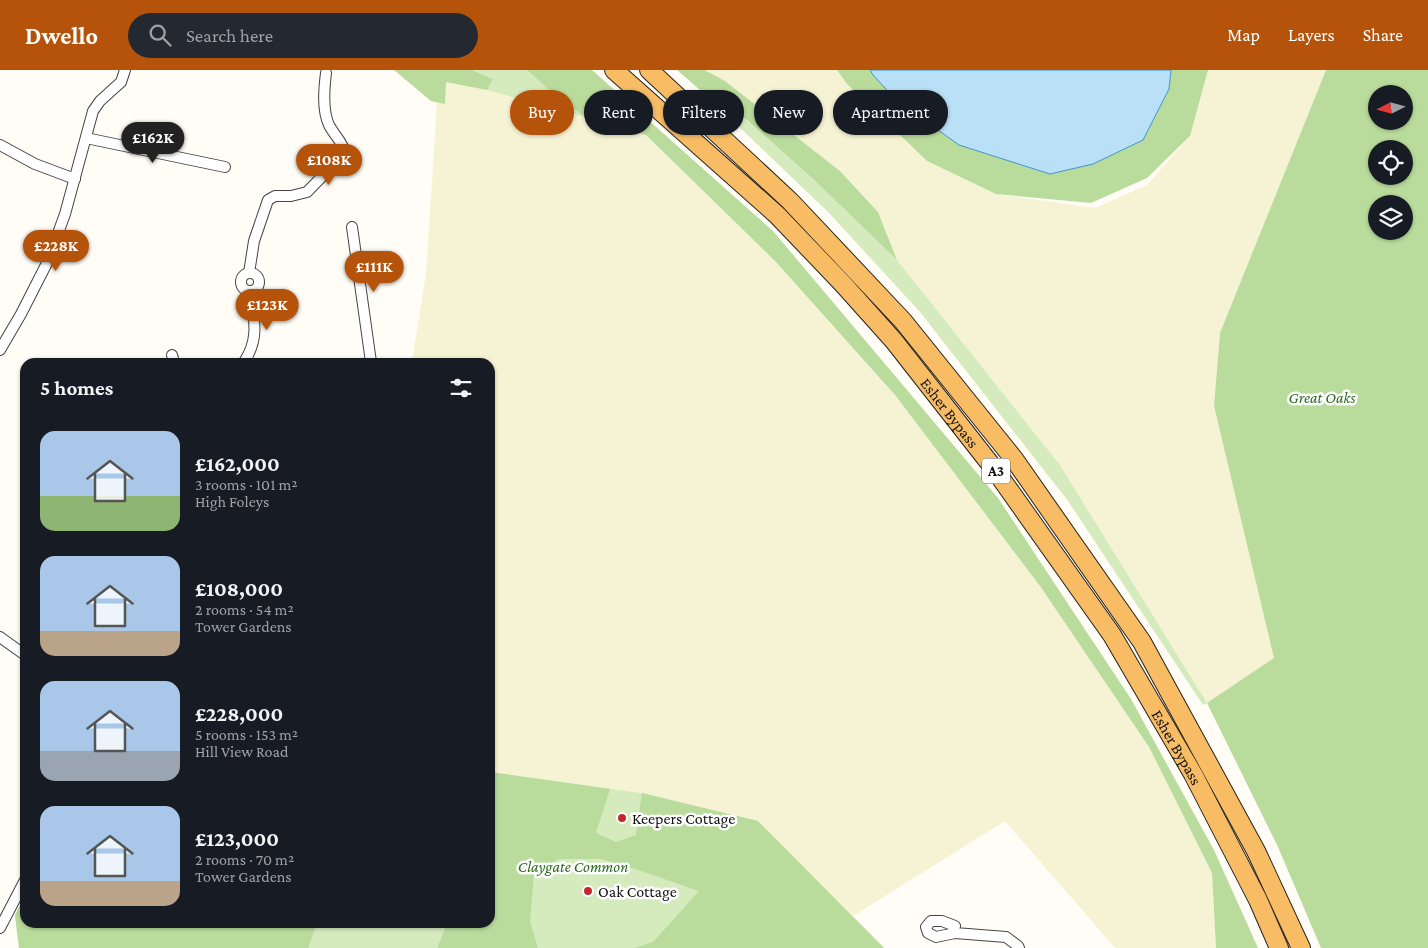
<!DOCTYPE html>
<html lang="en">
<head>
<meta charset="utf-8">
<style>
  body { margin:0; font-family:"Crimson Pro",serif; background:#242831; color:#f1f3f6; height:100vh; display:flex; flex-direction:column; font-size:19px; white-space:nowrap }
  * { box-sizing:border-box; margin:0 }
  p { font-size:16px; color:#9ea1a6 }
  .icon { flex:none; width:28px; height:28px; fill:none; stroke:currentColor; stroke-width:2; stroke-linecap:round; stroke-linejoin:round }
  .map { position:relative; flex:1; overflow:hidden }
  .side { position:absolute; left:20px; top:288px; width:475px; height:570px; display:flex; flex-direction:column; background:#171b24; border-radius:15px; box-shadow:0 1px 4px #0004 }
  .side>* { flex:none }
  .hud { position:absolute; left:510px; top:20px; width:475px; height:45px; display:flex; gap:10px }
  .needle { width:32px; rotate:264deg }
  .controls { position:absolute; left:1368px; top:15px; display:grid; gap:10px }
  .controls a { display:grid; place-items:center; width:45px; height:45px; border-radius:50%; background:#171b24; box-shadow:0 1px 4px #0004; font-size:25px }
  .price { position:absolute; translate:-50% -42px; padding:0 11px; border-radius:18px; background:#b45309; color:#fff; font-size:16px; line-height:32px; filter:drop-shadow(0 1px 2px #0008) }
  .price::after { content:''; position:absolute; left:50%; top:30px; width:15px; height:11px; margin-left:-8px; background:inherit; clip-path:polygon(0 0,100% 0,50% 100%) }
  .price.active { background:#222; color:#fff }
  ul { padding:0; list-style:none }
  li { display:flex; align-items:center; gap:15px; height:125px; padding:0 20px }
  li span { display:grid; place-items:center; flex:none; width:140px; height:100px; border-radius:15px; color:#555 }
  li>.icon { margin-inline-start:auto }
  span .icon { width:60px; height:60px; fill:#fffc; stroke-width:1 }
  li b { font-size:21px }
  h2 { display:flex; justify-content:space-between; align-items:center; height:60px; padding:0 20px; font-size:21px }
  .tag { padding:0 18px; border-radius:22px; background:#171b24; box-shadow:0 1px 4px #0004; font-size:18px; line-height:45px }
  .tag.active { background:#b45309; color:#fff }
  header { display:flex; align-items:center; gap:30px; box-sizing:border-box; height:70px; padding:0 25px; background:#b45309; color:#fff }
  header strong { font-size:24px }
  nav { display:flex; gap:28px; margin-inline-start:auto; font-size:18px }
  .search { width:350px; height:45px; background:#242831; display:flex; align-items:center; gap:12px; box-sizing:border-box; padding:0 18px; border-radius:28px; color:#9ea1a6; font-size:19px }
  .map>svg:first-child { display:block }
</style>
</head>
<body>
<header>
<strong>Dwello</strong>
<div class="search"><svg class="icon" aria-label="search" viewBox="0 0 24 24"><circle cx="10" cy="10" r="6"/><path d="M15 15l6 6"/></svg>Search here</div>
<nav><a>Map</a><a>Layers</a><a>Share</a></nav>
</header>
<div class="map">
<svg width="1428" height="878" viewBox="0 0 1428 878">
  <rect width="100%" height="100%" fill="#fffdf5"/>
  <g fill="#f6f3d4">
    <path d="M 706,0 L 837,0 L 847,14 L 927,91 L 996,124 L 1095,138 L 1147,115 L 1190,66 L 1208,0 L 1326,0 L 1220,263 L 1214,336 L 1275,588 L 1207,633 L 1060,395 L 897,190 L 878,142 L 840,101 L 725,11 Z"/>
    <path d="M 439,3 L 646,65 L 776,192 L 895,325 L 1040,516 L 1149,677 L 1212,803 L 1216,878 L 1115,878 L 1005,751 L 853,846 L 758,751 L 642,723 L 490,702 L 490,292 L 412,292 L 426,204 Z"/>
  </g>
  <g fill="#d5ebbd">
    <path d="M 472,0 L 527,0 L 550,21 L 585,47 L 487,20 L 493,9 Z"/>
    <path d="M 707,26 L 724,31 L 813,109 L 897,190 L 1060,395 L 1207,633 L 1203,635 L 1068,431 L 920,242 L 829,143 Z"/>
    <path d="M 490,702 L 642,723 L 758,751 L 884,878 L 19,878 L 15,845 L 25,826 L 25,852 L 490,852 Z"/>
  </g>
  <g fill="#b9dc9c" fill-rule="evenodd">
    <path d="M 394,0 L 472,0 L 493,9 L 487,20 L 446,12 L 445,34 L 431,31 Z"/>
    <path d="M 527,0 L 592,0 L 773,161 L 998,428 L 1131,629 L 1214,780 L 1258,878 L 1216,878 L 1212,803 L 1149,677 L 1040,516 L 895,325 L 776,192 L 646,65 L 585,47 L 550,21 Z"/>
    <path d="M 677,0 L 705,0 L 725,11 L 840,101 L 878,142 L 897,190 L 813,109 L 725,31 L 707,26 Z"/>
    <path d="M 837,0 L 870,0 L 873,5 L 1169,19 L 1171,0 L 1208,0 L 1190,66 L 1147,108 L 1091,133 L 996,124 L 927,91 L 847,14 Z"/>
    <path d="M 1326,0 L 1428,0 L 1428,878 L 1321,878 L 1278,777 L 1207,633 L 1274,588 L 1214,336 L 1220,263 ZM 1376,24 L 1404,24 L 1404,51 L 1376,51 ZM 1376,79 L 1404,79 L 1404,106 L 1376,106 ZM 1376,134 L 1404,134 L 1404,161 L 1376,161 Z"/>
    <path d="M 490,702 L 610,719 L 596,763 L 616,772 L 636,765 L 642,723 L 758,751 L 884,878 L 634,878 L 653,872 L 699,821 L 641,801 L 601,789 L 559,789 L 534,805 L 530,851 L 538,878 L 437,878 L 447,853 L 490,852 Z"/>
    <path d="M 25,826 L 25,852 L 317,853 L 308,878 L 19,878 L 15,845 Z"/>
  </g>
  <path fill="#b9e0f7" stroke="#3f96cf" d="M 870,0 L 1171,0 L 1169,19 L 1143,70 L 1093,94 L 1050,104 L 959,75 L 896,30 L 873,5 Z"/>
  <g fill="none" stroke-linecap="round" stroke-linejoin="round">
    <g stroke="#444" stroke-width="12">
      <g id="minor">
        <path d="M 86,68 L 225,97"/>
        <path d="M 0,75 L 35,94 L 75,109"/>
        <path d="M 352,157 L 371,292"/>
        <path d="M 249,203 L 254,171 L 268,130 L 275,126 L 291,126 L 307,122 L 345,83 C 343,72 334,65 329,55 C 322,40 324,19 326,3"/>
        <circle cx="250" cy="212" r="9"/>
        <path d="M 0,280 L 21,244 L 48,191 L 65,144 L 93,41 L 100,31 L 121,12 L 125,0"/>
        <path d="M 172,285 L 174,292"/>
        <path d="M 244,292 C 260,268 254,248 250,221"/>
        <path d="M 0,567 L 25,585"/>
        <path d="M 955,856 L 942,851 L 931,851 L 926,857 L 928,863 L 936,867 L 955,863 L 1006,867 L 1018,876 L 1019,878"/>
        <path d="M 0,858 L 25,810"/>
      </g>
    </g>
    <g stroke="#222" stroke-width="20">
      <g id="trunk">
        <path id="s1" d="M 614,0 L 777,145 L 843,214 L 894,271 L 995,400 L 1112,565 L 1193,704 L 1258,830 L 1279,878"/>
        <path d="M 649,0 L 790,131 L 903,251 L 1014,389 L 1142,572 L 1256,781 L 1301,878"/>
      </g>
    </g>
    <use href="#minor" stroke="#fff" stroke-width="10"/>
    <use href="#trunk" stroke="#f7bc64" stroke-width="18"/>
  </g>
  <g fill="#c4262e" stroke="#fff" stroke-width="2">
    <circle cx="622" cy="748" r="5"/>
    <circle cx="588" cy="821" r="5"/>
  </g>
  <g text-anchor="middle" dominant-baseline="central" stroke-width="5" stroke-linejoin="round" paint-order="stroke">
    <rect fill="#fff" stroke="#585858" stroke-width="1" x="982" y="388.5" width="28" height="25" rx="4"/>
    <g font-size="15" font-weight="bold" fill="#111">
      <text x="996" y="401">A3</text>
    </g>
    <g font-size="16" font-style="italic" fill="#2f6b1f" stroke="#fff">
      <text x="1322" y="327">Great Oaks</text>
      <text x="573" y="796">Claygate Common</text>
    </g>
    <g font-size="16" fill="#111" stroke="#fff">
      <text stroke="none"><textPath href="#s1" startOffset="481">Esher Bypass</textPath></text>
      <text stroke="none"><textPath href="#s1" startOffset="886">Esher Bypass</textPath></text>
    </g>
    <g font-size="16" fill="#111" stroke="#fff" text-anchor="start">
      <text x="632" y="748">Keepers Cottage</text>
      <text x="598" y="821">Oak Cottage</text>
    </g>
  </g>
</svg>
<div class="controls">
<a><svg class="needle" viewBox="-14 -14 28 28"><path d="M0-13l5 13h-10z" fill="#e53935"/><path d="M0 13l5-13h-10z" fill="#9ea1a6"/></svg></a>
<a><svg class="icon" aria-label="locate" viewBox="0 0 24 24"><circle cx="12" cy="12" r="6"/><path d="M12 2v4M12 18v4M2 12h4M18 12h4"/></svg></a>
<a><svg class="icon" aria-label="layers" viewBox="0 0 24 24"><path d="M12 4l9 5-9 5-9-5zM3 14l9 5 9-5"/></svg></a>
</div>
<b class="price active" style="left:153px;top:94px">£162K</b>
<b class="price" style="left:329px;top:116px">£108K</b>
<b class="price" style="left:56px;top:202px">£228K</b>
<b class="price" style="left:374px;top:223px">£111K</b>
<b class="price" style="left:267px;top:261px">£123K</b>
<div class="hud">
<a class="tag active">Buy</a>
<a class="tag">Rent</a>
<a class="tag">Filters</a>
<a class="tag">New</a>
<a class="tag">Apartment</a>
</div>
<section class="side">
<h2>5 homes<svg class="icon" aria-label="filters" viewBox="0 0 24 24"><path d="M4 7h16M4 17h16"/><circle cx="9" cy="7" r="2"/><circle cx="15" cy="17" r="2"/></svg></h2>
<ul>
<li><span style="background:linear-gradient(#a9c7e8 65%,#8fb573 0)"><svg class="icon" aria-label="home" viewBox="0 0 24 24"><path d="M3 11l9-7 9 7M6 9v11h12V9"/></svg></span><div><b>£162,000</b><p>3 rooms · 101 m²</p><p>High Foleys</p></div></li>
<li><span style="background:linear-gradient(#a9c7e8 75%,#b9a48a 0)"><svg class="icon" aria-label="home" viewBox="0 0 24 24"><path d="M3 11l9-7 9 7M6 9v11h12V9"/></svg></span><div><b>£108,000</b><p>2 rooms · 54 m²</p><p>Tower Gardens</p></div></li>
<li><span style="background:linear-gradient(#a9c7e8 70%,#9aa5b1 0)"><svg class="icon" aria-label="home" viewBox="0 0 24 24"><path d="M3 11l9-7 9 7M6 9v11h12V9"/></svg></span><div><b>£228,000</b><p>5 rooms · 153 m²</p><p>Hill View Road</p></div></li>
<li><span style="background:linear-gradient(#a9c7e8 75%,#b9a48a 0)"><svg class="icon" aria-label="home" viewBox="0 0 24 24"><path d="M3 11l9-7 9 7M6 9v11h12V9"/></svg></span><div><b>£123,000</b><p>2 rooms · 70 m²</p><p>Tower Gardens</p></div></li>
</ul>
</section>
</div>
</body>
</html>
